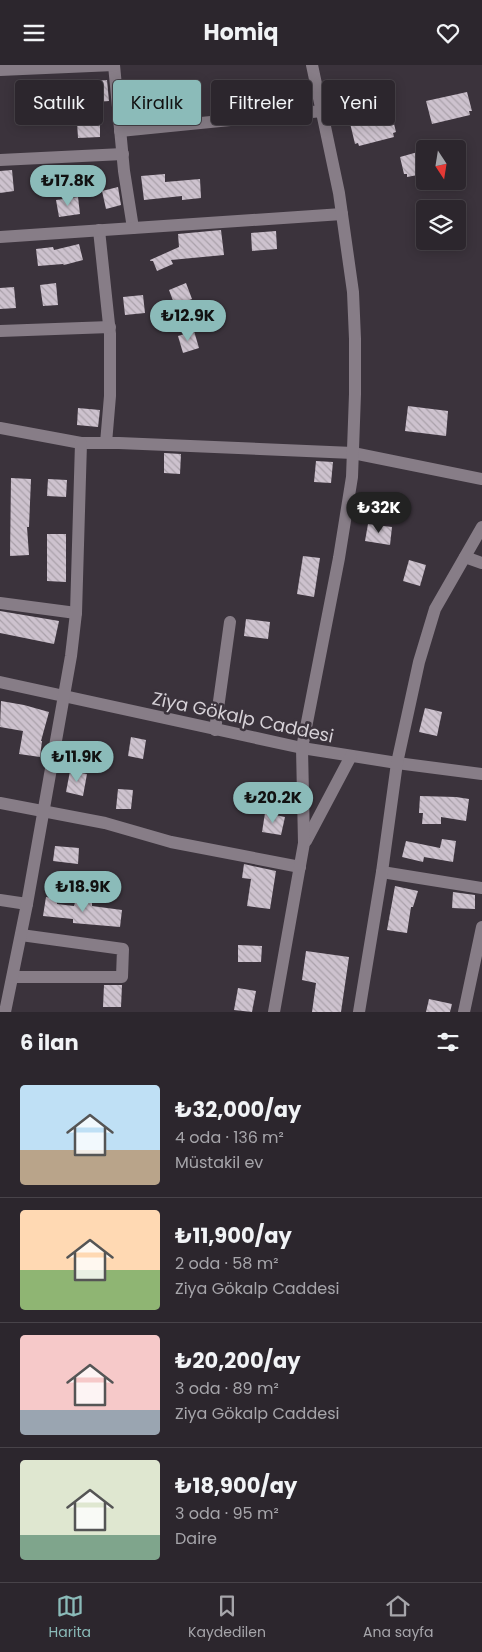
<!DOCTYPE html>
<html lang="tr">
<head>
<meta charset="utf-8">
<style>
  body { margin:0; font-family:Poppins,sans-serif; background:#342e35; color:#f1f3f6; height:100vh; display:flex; flex-direction:column; font-size:19px; white-space:nowrap }
  * { box-sizing:border-box; margin:0 }
  p { font-size:16px; color:#a6a5aa }
  .icon { flex:none; width:28px; height:28px; fill:none; stroke:currentColor; stroke-width:2; stroke-linecap:round; stroke-linejoin:round }
  .map { position:relative; height:947px; overflow:hidden }
  .panel { display:flex; flex-direction:column; background:#2c262d; flex:1 }
  .panel>* { flex:none }
  .banner { position:absolute; left:15px; top:15px; width:452px; height:45px; display:flex; gap:10px }
  .needle { width:32px; rotate:168deg }
  .tools { position:absolute; left:416px; top:75px; display:grid; gap:10px }
  .tools a { display:grid; place-items:center; width:50px; height:50px; border-radius:5px; background:#2c262d; box-shadow:0 2px 12px #0003,0 0 0 1px #484349; font-size:25px }
  .price { position:absolute; translate:-50% -42px; padding:0 11px; border-radius:18px; background:#8bbbb9; color:#111; font-size:16px; line-height:32px; filter:drop-shadow(0 1px 2px #0008) }
  .price::after { content:''; position:absolute; left:50%; top:30px; width:15px; height:11px; margin-left:-8px; background:inherit; clip-path:polygon(0 0,100% 0,50% 100%) }
  .price.selected { background:#222; color:#fff }
  ul { padding:0; list-style:none }
  li { display:flex; align-items:center; gap:15px; height:125px; padding:0 20px }
  li+li { border-top:1px solid #484349 }
  li span { display:grid; place-items:center; flex:none; width:140px; height:100px; border-radius:5px; color:#555 }
  li>.icon { margin-inline-start:auto }
  span .icon { width:60px; height:60px; fill:#fffc; stroke-width:1 }
  li b { font-size:21px }
  h2 { display:flex; justify-content:space-between; align-items:center; height:60px; padding:0 20px; font-size:21px }
  .tag { padding:0 18px; border-radius:5px; background:#2c262d; box-shadow:0 2px 12px #0003,0 0 0 1px #484349; font-size:18px; line-height:45px }
  .tag.selected { background:#8bbbb9; color:#111 }
  header { display:flex; justify-content:space-between; align-items:center; height:65px; padding:0 20px; background:#2c262d; font-size:22px; font-weight:700 }
  .dock { display:flex; justify-content:space-around; align-items:center; height:70px; border-top:1px solid #484349; background:#2c262d; font-size:14px; color:#a6a5aa }
  .dock a { display:grid; justify-items:center; gap:2px }
  .dock .selected { color:#8bbbb9 }
  .map>svg:first-child { display:block }
</style>
</head>
<body>
<header><svg class="icon" aria-label="menu" viewBox="0 0 24 24"><path d="M4 6h16M4 12h16M4 18h16"/></svg>Homiq<svg class="icon" aria-label="heart" viewBox="0 0 24 24"><path d="M12 20l-8-8c-3-5 5-10 8-4 3-6 11-1 8 4z"/></svg></header>
<div class="map">
<svg width="482" height="947" viewBox="0 0 482 947">
  <defs>
    <pattern id="building-back-hatch" width="6" height="6" patternUnits="userSpaceOnUse" patternTransform="scale(1.25)"><rect width="6" height="6" fill="#cdc2ce"/><path d="M-1 5l2 2M0 0l6 6M5-1l2 2" fill="none" stroke="#aaa1aa"/></pattern>
  </defs>
  <rect width="100%" height="100%" fill="#3b333c"/>
  <g fill="url(#building-back-hatch)">
    <path d="M 182,14 L 183,38 L 166,39 L 165,15 Z"/>
    <path d="M 107,15 L 109,36 L 97,37 L 95,16 Z"/>
    <path d="M 467,27 L 472,46 L 469,46 L 470,50 L 432,59 L 426,36 Z"/>
    <path d="M 391,47 L 396,67 L 393,68 L 394,72 L 359,81 L 358,78 L 355,79 L 350,58 Z"/>
    <path d="M 100,56 L 100,72 L 78,73 L 77,57 Z"/>
    <path d="M 425,85 L 425,106 L 422,106 L 423,109 L 407,112 L 407,109 L 404,109 L 400,92 Z"/>
    <path d="M 85,100 L 90,119 L 73,122 L 69,104 Z"/>
    <path d="M 12,105 L 14,126 L 0,128 L 0,106 Z"/>
    <path d="M 165,109 L 165,117 L 200,114 L 201,133 L 182,135 L 182,131 L 144,135 L 141,111 Z"/>
    <path d="M 118,122 L 121,140 L 106,144 L 102,126 Z"/>
    <path d="M 78,132 L 80,149 L 59,152 L 56,135 Z"/>
    <path d="M 221,165 L 224,190 L 171,195 L 173,199 L 157,206 L 153,196 L 150,196 L 150,195 L 179,182 L 178,169 Z"/>
    <path d="M 276,166 L 277,184 L 252,186 L 251,168 Z"/>
    <path d="M 79,179 L 83,195 L 64,200 L 63,199 L 38,201 L 36,184 L 53,182 L 54,185 Z"/>
    <path d="M 56,218 L 58,240 L 43,241 L 40,220 Z"/>
    <path d="M 186,218 L 192,234 L 175,241 L 169,225 Z"/>
    <path d="M 14,222 L 16,243 L 0,244 L 0,223 Z"/>
    <path d="M 143,230 L 145,248 L 125,250 L 123,232 Z"/>
    <path d="M 194,266 L 199,283 L 183,288 L 178,271 Z"/>
    <path d="M 408,341 L 448,346 L 446,371 L 405,366 Z"/>
    <path d="M 78,343 L 100,345 L 98,362 L 77,360 Z"/>
    <path d="M 164,388 L 181,389 L 180,409 L 164,408 Z"/>
    <path d="M 316,396 L 333,397 L 331,418 L 314,417 Z"/>
    <path d="M 11,413 L 31,414 L 29,462 L 27,462 L 29,490 L 10,491 Z"/>
    <path d="M 48,414 L 67,415 L 66,432 L 47,431 Z"/>
    <path d="M 368,459 L 392,462 L 390,480 L 365,476 Z"/>
    <path d="M 47,469 L 66,469 L 66,517 L 47,516 Z"/>
    <path d="M 303,491 L 320,493 L 314,532 L 297,529 Z"/>
    <path d="M 409,495 L 426,500 L 420,521 L 403,516 Z"/>
    <path d="M 0,546 L 59,556 L 54,579 L 0,568 Z"/>
    <path d="M 246,554 L 270,557 L 268,574 L 244,571 Z"/>
    <path d="M 1,636 L 24,640 L 49,647 L 41,676 L 42,676 L 40,692 L 19,689 L 23,666 L 0,662 Z"/>
    <path d="M 425,643 L 442,647 L 437,671 L 419,667 Z"/>
    <path d="M 131,672 L 146,675 L 143,694 L 128,691 Z"/>
    <path d="M 70,706 L 87,709 L 83,731 L 66,727 Z"/>
    <path d="M 118,724 L 133,725 L 131,744 L 116,744 Z"/>
    <path d="M 420,731 L 456,732 L 469,734 L 466,756 L 441,752 L 441,759 L 422,759 L 423,748 L 419,748 Z"/>
    <path d="M 265,748 L 285,752 L 281,770 L 262,767 Z"/>
    <path d="M 442,774 L 456,776 L 453,797 L 424,792 L 423,797 L 402,792 L 406,776 L 440,783 Z"/>
    <path d="M 55,781 L 79,783 L 78,799 L 53,796 Z"/>
    <path d="M 244,799 L 276,806 L 270,844 L 247,841 L 251,814 L 242,813 Z"/>
    <path d="M 395,821 L 418,826 L 413,842 L 411,842 L 407,868 L 387,865 Z"/>
    <path d="M 453,827 L 475,830 L 475,844 L 452,843 Z"/>
    <path d="M 46,832 L 57,834 L 57,839 L 74,841 L 75,837 L 92,838 L 92,841 L 122,845 L 120,862 L 73,858 L 73,854 L 43,851 Z"/>
    <path d="M 238,880 L 262,881 L 261,897 L 238,897 Z"/>
    <path d="M 306,886 L 349,892 L 341,947 L 312,947 L 316,918 L 302,915 Z"/>
    <path d="M 104,920 L 122,920 L 121,942 L 103,942 Z"/>
    <path d="M 238,923 L 256,926 L 252,947 L 234,945 Z"/>
    <path d="M 429,934 L 452,939 L 450,947 L 426,947 Z"/>
  </g>
  <g fill="none" stroke-linecap="round" stroke-linejoin="round">
    <g stroke="#877d87" stroke-width="12">
      <path d="M 114,0 L 124,106 L 133,163"/>
      <path d="M 0,5 L 114,0"/>
      <path d="M 120,66 L 322,46"/>
      <path d="M 0,95 L 123,89"/>
      <path d="M 99,165 L 110,269 L 110,331 L 106,378"/>
      <path d="M 0,172 L 342,149"/>
      <path d="M 0,266 L 110,262"/>
      <path d="M 0,363 L 81,378 L 119,378 L 353,388 L 482,414"/>
      <path d="M 465,492 L 482,498"/>
      <path d="M 0,538 L 76,548"/>
      <path d="M 0,617 L 302,683 L 397,698 L 482,709"/>
      <path d="M 215,665 L 230,557"/>
      <path d="M 0,738 L 105,758 L 171,777 L 300,802"/>
      <path d="M 306,776 L 351,691"/>
      <path d="M 382,807 L 482,823"/>
      <path d="M 0,835 L 27,839"/>
      <path d="M 13,912 L 122,912 L 123,884 L 21,870"/>
      <path d="M 5,947 L 27,839 L 71,591 L 76,548 L 81,378"/>
      <path d="M 274,947 L 304,778 L 302,683 L 339,493 L 352,412 L 355,329 L 355,274 L 353,227 L 339,128 L 312,0"/>
      <path d="M 359,947 L 382,807 L 397,698 L 419,597 L 435,544 L 482,462"/>
      <path d="M 464,947 L 482,862"/>
    </g>
  </g>
  <g text-anchor="middle" dominant-baseline="central" stroke-width="5" stroke-linejoin="round" paint-order="stroke">
    <g font-size="18" fill="#d6d1d7" stroke="#3b333c">
      <text transform="translate(243 652) rotate(12)">Ziya Gökalp Caddesi</text>
    </g>
  </g>
</svg>
<div class="tools">
<a><svg class="needle" viewBox="-14 -14 28 28"><path d="M0-13l5 13h-10z" fill="#e53935"/><path d="M0 13l5-13h-10z" fill="#a6a5aa"/></svg></a>
<a><svg class="icon" aria-label="layers" viewBox="0 0 24 24"><path d="M12 4l9 5-9 5-9-5zM3 14l9 5 9-5"/></svg></a>
</div>
<b class="price" style="left:68px;top:142px">₺17.8K</b>
<b class="price" style="left:188px;top:277px">₺12.9K</b>
<b class="price selected" style="left:379px;top:469px">₺32K</b>
<b class="price" style="left:77px;top:718px">₺11.9K</b>
<b class="price" style="left:273px;top:759px">₺20.2K</b>
<b class="price" style="left:83px;top:848px">₺18.9K</b>
<div class="banner">
<a class="tag">Satılık</a>
<a class="tag selected">Kiralık</a>
<a class="tag">Filtreler</a>
<a class="tag">Yeni</a>
</div>
</div>
<section class="panel">
<h2>6 ilan<svg class="icon" aria-label="filters" viewBox="0 0 24 24"><path d="M4 7h16M4 17h16"/><circle cx="9" cy="7" r="2"/><circle cx="15" cy="17" r="2"/></svg></h2>
<ul>
<li><span style="background:linear-gradient(#bfe0f5 65%,#b9a48a 0)"><svg class="icon" aria-label="home" viewBox="0 0 24 24"><path d="M3 11l9-7 9 7M6 9v11h12V9"/></svg></span><div><b>₺32,000/ay</b><p>4 oda · 136 m²</p><p>Müstakil ev</p></div></li>
<li><span style="background:linear-gradient(#ffd9b3 60%,#8fb573 0)"><svg class="icon" aria-label="home" viewBox="0 0 24 24"><path d="M3 11l9-7 9 7M6 9v11h12V9"/></svg></span><div><b>₺11,900/ay</b><p>2 oda · 58 m²</p><p>Ziya Gökalp Caddesi</p></div></li>
<li><span style="background:linear-gradient(#f6c9c9 75%,#9aa5b1 0)"><svg class="icon" aria-label="home" viewBox="0 0 24 24"><path d="M3 11l9-7 9 7M6 9v11h12V9"/></svg></span><div><b>₺20,200/ay</b><p>3 oda · 89 m²</p><p>Ziya Gökalp Caddesi</p></div></li>
<li><span style="background:linear-gradient(#dfe7d0 75%,#7fa58c 0)"><svg class="icon" aria-label="home" viewBox="0 0 24 24"><path d="M3 11l9-7 9 7M6 9v11h12V9"/></svg></span><div><b>₺18,900/ay</b><p>3 oda · 95 m²</p><p>Daire</p></div></li>
</ul>
</section>
<nav class="dock">
<a class="selected"><svg class="icon" aria-label="map" viewBox="0 0 24 24"><path d="M3 6l6-2 6 2 6-2v14l-6 2-6-2-6 2zM9 4v14M15 6v14"/></svg>Harita</a>
<a><svg class="icon" aria-label="saved" viewBox="0 0 24 24"><path d="M7 4h10v16l-5-4-5 4z"/></svg>Kaydedilen</a>
<a><svg class="icon" aria-label="home" viewBox="0 0 24 24"><path d="M3 11l9-7 9 7M6 9v11h12V9"/></svg>Ana sayfa</a>
</nav>
</body>
</html>
